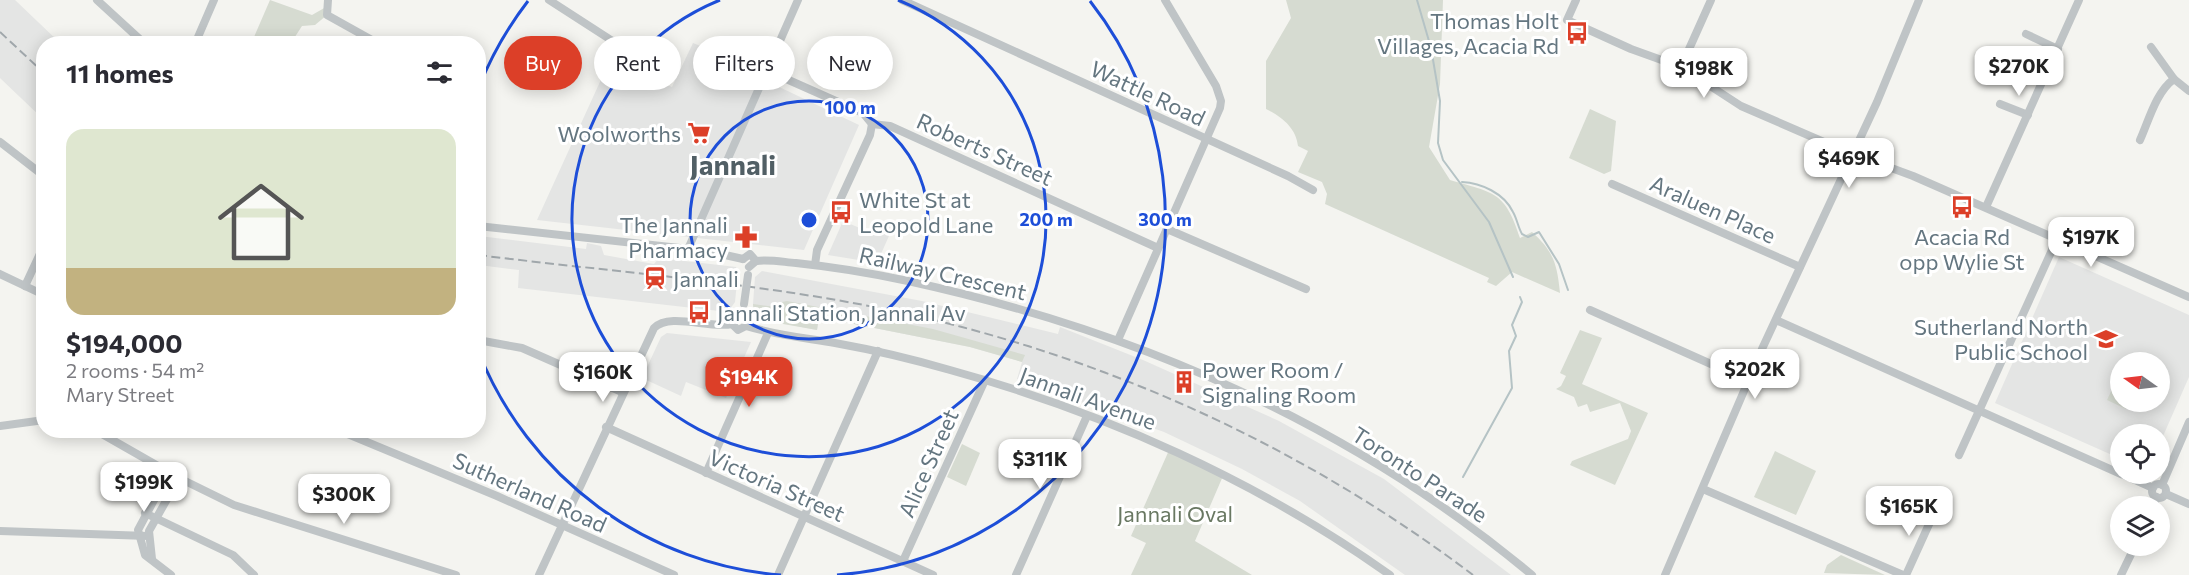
<!DOCTYPE html>
<html lang="en">
<head>
<meta charset="utf-8">
<style>
  body { margin:0; font-family:Commissioner,sans-serif; background:#f7f7f7; color:#2b2b33; height:100vh; display:flex; flex-direction:column; font-size:22px; white-space:nowrap }
  * { box-sizing:border-box; margin:0 }
  p { font-size:20px; color:#7c7c81 }
  .icon { flex:none; width:33px; height:33px; fill:none; stroke:currentColor; stroke-width:2; stroke-linecap:round; stroke-linejoin:round }
  .map { position:relative; flex:1; overflow:hidden }
  .sheet { position:absolute; left:36px; top:36px; width:450px; height:402px; display:flex; flex-direction:column; background:#fff; border-radius:24px; box-shadow:0 3px 15px #0003 }
  .sheet>* { flex:none }
  .guide { position:absolute; left:504px; top:36px; width:570px; height:54px; display:flex; gap:12px }
  .needle { width:39px; rotate:284deg }
  .fabs { position:absolute; left:2110px; top:352px; display:grid; gap:12px }
  .fabs a { display:grid; place-items:center; width:60px; height:60px; border-radius:50%; background:#fff; box-shadow:0 3px 15px #0003; font-size:30px }
  .price { position:absolute; translate:-50% -51px; padding:0 14px; border-radius:12px; background:#fff; color:#222; font-size:20px; line-height:39px; filter:drop-shadow(0 2px 3px #0008) }
  .price::after { content:''; position:absolute; left:50%; top:36px; width:18px; height:14px; margin-left:-9px; background:inherit; clip-path:polygon(0 0,100% 0,50% 100%) }
  .price.current { background:#dc3f28; color:#fff }
  ul { padding:0; list-style:none }
  li { display:grid; align-content:center; gap:12px; height:318px; padding:0 30px }
  li span { display:grid; place-items:center; height:186px; border-radius:18px; color:#555 }
  li>.icon { margin-inline-start:auto }
  span .icon { width:108px; height:108px; fill:#fffc; stroke-width:1 }
  li b { font-size:26px }
  h2 { display:flex; justify-content:space-between; align-items:center; height:72px; padding:0 30px; font-size:26px }
  .tag { padding:0 21px; border-radius:27px; background:#fff; box-shadow:0 3px 15px #0003; font-size:21px; line-height:54px }
  .tag.current { background:#dc3f28; color:#fff }
  .map>svg:first-child { display:block }
</style>
</head>
<body>
<div class="map">
<svg width="2189" height="575" viewBox="0 0 2189 575">
  <rect width="100%" height="100%" fill="#f4f4f0"/>
  <g fill="#e4e5e4" fill-rule="evenodd">
    <path d="M 0,0 L 15,0 L 60,43 L 44,44 L 43,119 L 0,78 Z"/>
    <path d="M 693,43 L 754,68 L 775,85 L 859,125 L 804,250 L 537,220 L 609,62 L 672,87 Z"/>
    <path d="M 896,220 L 877,263 L 828,255 L 843,221 L 867,231 Z"/>
    <path d="M 479,236 L 586,249 L 587,243 L 601,246 L 604,255 L 654,264 L 659,258 L 736,267 L 738,272 L 735,302 L 728,312 L 518,288 L 519,270 L 479,265 Z"/>
    <path d="M 2059,257 L 2189,315 L 2189,377 L 2160,443 L 2160,435 L 2121,435 L 2121,459 L 1995,403 ZM 2121,363 L 2160,363 L 2160,402 L 2121,402 Z"/>
    <path d="M 762,271 L 922,301 L 1058,334 L 1060,327 L 1143,360 L 1279,421 L 1384,479 L 1511,575 L 1405,575 L 1300,501 L 1242,469 L 1164,432 L 1017,379 L 1022,362 L 970,347 L 819,317 L 817,330 L 756,318 L 753,304 L 755,277 Z"/>
    <path d="M 667,333 L 751,342 L 726,398 L 686,382 L 681,396 L 642,378 L 661,337 Z"/>
  </g>
  <g fill="#d6dbd1">
    <path d="M 270,0 L 312,15 L 326,7 L 327,15 L 315,25 L 302,26 L 291,43 L 251,44 Z"/>
    <path d="M 1286,0 L 1443,0 L 1440,84 L 1429,147 L 1450,180 C 1494,193 1505,191 1520,238 L 1532,232 C 1554,252 1557,264 1560,293 L 1512,272 L 1496,286 L 1487,282 L 1489,278 L 1325,204 L 1327,194 L 1322,182 L 1298,172 L 1308,151 L 1298,146 C 1296,128 1282,117 1266,109 L 1266,61 L 1291,18 Z"/>
    <path d="M 1590,109 L 1616,121 L 1611,171 L 1604,174 L 1569,158 Z"/>
    <path d="M 787,301 L 933,329 L 1025,355 L 1022,362 L 970,347 L 819,317 L 817,330 L 761,320 L 754,315 L 753,304 L 776,307 L 777,303 Z"/>
    <path d="M 1580,330 L 1602,338 L 1582,384 L 1648,413 L 1615,485 L 1570,465 L 1572,461 L 1628,439 L 1631,431 L 1620,403 L 1590,412 L 1587,404 L 1578,407 L 1574,397 L 1556,389 L 1561,386 L 1566,376 L 1560,373 Z"/>
    <path d="M 2121,370 L 2121,402 L 2129,402 L 2126,409 L 2107,400 Z"/>
    <path d="M 962,444 L 980,453 L 966,486 L 947,477 Z"/>
    <path d="M 1170,448 L 1223,476 L 1195,541 L 1252,575 L 1131,575 L 1146,543 L 1131,536 Z"/>
    <path d="M 1775,451 L 1816,471 L 1796,515 L 1754,497 Z"/>
    <path d="M 1841,555 L 1885,575 L 1886,575 L 1824,573 L 1827,565 Z"/>
  </g>
  <g fill="none" stroke-linecap="round" stroke-linejoin="round">
    <g stroke="#b5c3c5" stroke-width="2">
      <path d="M 1417,0 L 1431,48 L 1440,101 L 1438,143 L 1443,160 L 1489,222 L 1513,277"/>
      <path d="M 1462,182 C 1481,183 1504,193 1513,212 C 1517,219 1518,227 1522,234 L 1528,237 L 1539,232 L 1559,264 L 1568,290"/>
      <path d="M 1463,477 L 1512,388 L 1509,351 L 1516,336 L 1512,325 L 1522,302 L 1520,297"/>
    </g>
    <g stroke="#bfc4c6" stroke-width="8">
      <path d="M 97,0 L 145,44"/>
      <path d="M 328,0 L 327,15 L 379,44"/>
      <path d="M 549,0 L 611,40"/>
      <path d="M 902,0 L 1288,176 L 1313,190"/>
      <path d="M 1576,0 L 1567,20 L 1631,49 L 1681,67 L 1741,106 L 1840,149 L 1913,176 L 2189,297"/>
      <path d="M 2026,34 L 2058,49"/>
      <path d="M 195,44 L 214,0"/>
      <path d="M 2151,47 L 2174,79 L 2189,91"/>
      <path d="M 1681,67 L 1711,0"/>
      <path d="M 766,70 L 863,113 L 872,124"/>
      <path d="M 2000,104 L 2028,115"/>
      <path d="M 872,124 L 890,126 L 1158,248"/>
      <path d="M 2140,140 C 2149,120 2156,92 2174,79"/>
      <path d="M 0,142 L 44,176"/>
      <path d="M 1612,184 L 1800,267"/>
      <path d="M 1986,207 L 2079,0"/>
      <path d="M 478,226 L 707,251 L 743,259"/>
      <path d="M 1167,229 L 1306,289"/>
      <path d="M 688,249 L 798,0"/>
      <path d="M 743,259 L 750,254 L 756,261"/>
      <path d="M 756,261 C 769,259 783,262 796,263 C 834,267 871,273 908,281 C 1137,331 1351,424 1532,575"/>
      <path d="M 815,265 L 817,250 L 870,135 L 872,124"/>
      <path d="M 749,267 L 756,261"/>
      <path d="M 0,274 L 44,295"/>
      <path d="M 25,286 L 44,245"/>
      <path d="M 1590,310 L 1749,381"/>
      <path d="M 1776,320 L 2121,474"/>
      <path d="M 732,324 L 738,330 L 746,326"/>
      <path d="M 732,324 L 735,317 L 742,316"/>
      <path d="M 746,326 C 775,335 805,338 835,343 C 874,350 912,359 950,370 C 1106,413 1258,481 1390,575"/>
      <path d="M 478,340 L 522,348 L 622,392"/>
      <path d="M 1118,340 L 1220,108 L 1221,101 L 1216,86 L 1165,0"/>
      <path d="M 0,426 L 44,420"/>
      <path d="M 606,427 L 933,575"/>
      <path d="M 95,430 L 179,478 L 234,505 L 456,575"/>
      <path d="M 338,430 L 497,496 L 674,575"/>
      <path d="M 1959,455 L 2057,239"/>
      <path d="M 169,472 L 138,530 L 145,555 L 171,575"/>
      <path d="M 706,473 L 768,333"/>
      <path d="M 2122,474 L 2153,488"/>
      <circle cx="2159" cy="491" r="7"/>
      <path d="M 2162,485 L 2189,422"/>
      <path d="M 1703,489 L 1903,575"/>
      <path d="M 2166,494 L 2189,504"/>
      <path d="M 2152,507 L 2157,497"/>
      <path d="M 145,513 L 233,555 L 254,575"/>
      <path d="M 0,531 L 148,536"/>
      <path d="M 152,559 L 149,531 L 179,478"/>
      <path d="M 903,561 L 985,380"/>
      <path d="M 539,575 L 654,328 C 670,312 709,329 732,324"/>
      <path d="M 778,575 L 878,351"/>
      <path d="M 1016,575 L 1087,416"/>
      <path d="M 1665,575 L 1762,349 L 1877,102 L 1919,0"/>
      <path d="M 1906,575 L 1935,511"/>
      <path d="M 2121,575 L 2135,546"/>
    </g>
    <g stroke="#a0a7ab" stroke-width="2" stroke-dasharray="9 4.5" stroke-linecap="butt">
      <path d="M 0,32 L 44,73"/>
      <path d="M 478,255 C 622,273 776,284 917,316 C 1118,362 1309,451 1473,575"/>
    </g>
    <path stroke="#bfc4c6" stroke-width="8" d="M 744,304 L 748,275"/>
  </g>
  <g fill="none" stroke="#1d4ed8" stroke-width="3">
    <circle cx="809" cy="220" r="119"/>
    <path d="M898 0A237 237 0 1 1 720 0"/>
    <path d="M781 575A356 356 0 0 1 479 353M479 87A356 356 0 0 1 528 1M1090 1A356 356 0 0 1 837 575"/>
  </g>
  <defs>
    <g id="bus-bare" transform="scale(1.8)"><path d="M-5-6H5V4H4V6H2V4H-2V6H-4V4H-5ZM-3.5-4V0h7V-4ZM-3.5 1.2v1.5H-2V1.2ZM2 1.2v1.5H3.5V1.2Z" fill="#dc3f28" stroke="#fff" stroke-width="2.5" paint-order="stroke"/></g>
    <g id="supermarket-bare" transform="scale(1.8)"><path d="M-6-5.5h2.5l.6 2H6L4.5 2H-2.5L-4.4-4H-6ZM-1.5 3.2a1.3 1.3 0 1 0 .1 0ZM3 3.2a1.3 1.3 0 1 0 .1 0Z" fill="#dc3f28" stroke="#fff" stroke-width="2.5" paint-order="stroke"/></g>
    <g id="pharmacy-bare" transform="scale(1.8)"><path d="M-2-6h4v4h4v4h-4v4h-4v-4h-4v-4h4Z" fill="#dc3f28" stroke="#fff" stroke-width="2.5" paint-order="stroke"/></g>
    <g id="station-bare" transform="scale(1.8)"><path d="M-3-6H3Q5-6 5-4V2Q5 4 3 4L4.5 6H3L1.5 4h-3L-3 6H-4.5L-3 4Q-5 4-5 2V-4Q-5-6-3-6ZM-3.5-4v3h7v-3ZM-3.5 1v1.5H-2V1ZM2 1v1.5H3.5V1Z" fill="#dc3f28" stroke="#fff" stroke-width="2.5" paint-order="stroke"/></g>
    <g id="school-bare" transform="scale(1.8)"><path d="M0-5L7-2L0 1L-7-2ZM-4 1L0 2.5L4 1V4Q0 6-4 4Z" fill="#dc3f28" stroke="#fff" stroke-width="2.5" paint-order="stroke"/></g>
    <g id="building-bare" transform="scale(1.8)"><path d="M-4-6H4V6H1V3H-1V6H-4ZM-2.5-4.3h1.7v1.8h-1.7ZM.8-4.3h1.7v1.8H.8ZM-2.5-1h1.7V.8h-1.7ZM.8-1h1.7V.8H.8Z" fill="#dc3f28" stroke="#fff" stroke-width="2.5" paint-order="stroke"/></g>
  </defs>
  <g fill-rule="evenodd">
    <use href="#bus-bare" x="1577" y="33"/>
    <use href="#supermarket-bare" x="699" y="133"/>
    <use href="#bus-bare" x="1962" y="207"/>
    <use href="#bus-bare" x="841" y="212"/>
    <use href="#pharmacy-bare" x="746" y="237"/>
    <use href="#station-bare" x="655" y="278"/>
    <use href="#bus-bare" x="699" y="312"/>
    <use href="#school-bare" x="2106" y="339"/>
    <use href="#building-bare" x="1184" y="382"/>
  </g>
  <g text-anchor="middle" dominant-baseline="central" stroke-width="6" stroke-linejoin="round" paint-order="stroke">
    <g font-size="22" fill="#647680" stroke="#fff" text-anchor="end">
      <text x="1559" y="20">Thomas Holt<tspan x="1559" dy="25">Villages, Acacia Rd</tspan></text>
      <text x="681" y="133">Woolworths</text>
      <text x="859" y="199" text-anchor="start">White St at<tspan x="859" dy="25">Leopold Lane</tspan></text>
      <text x="728" y="224">The Jannali<tspan x="728" dy="25">Pharmacy</tspan></text>
      <text x="1962" y="236" text-anchor="middle">Acacia Rd<tspan x="1962" dy="25">opp Wylie St</tspan></text>
      <text x="673" y="278" text-anchor="start">Jannali</text>
      <text x="717" y="312" text-anchor="start">Jannali Station, Jannali Av</text>
      <text x="2088" y="326">Sutherland North<tspan x="2088" dy="25">Public School</tspan></text>
      <text x="1202" y="369" text-anchor="start">Power Room /<tspan x="1202" dy="25">Signaling Room</tspan></text>
    </g>
    <g font-size="22" fill="#647680" stroke="#fff">
      <text transform="translate(1148 93) rotate(25)">Wattle Road</text>
      <text transform="translate(985 149) rotate(24)">Roberts Street</text>
      <text transform="translate(1713 209) rotate(24)">Araluen Place</text>
      <text transform="translate(943 273) rotate(13)">Railway Crescent</text>
      <text transform="translate(1088 398) rotate(20)">Jannali Avenue</text>
      <text transform="translate(928 463) rotate(-66)">Alice Street</text>
      <text transform="translate(1420 474) rotate(33)">Toronto Parade</text>
      <text transform="translate(777 485) rotate(24)">Victoria Street</text>
      <text transform="translate(530 492) rotate(24)">Sutherland Road</text>
    </g>
    <g font-size="22" fill="#697862" stroke="#fff">
      <text x="1175" y="513">Jannali Oval</text>
    </g>
    <g font-size="28" font-weight="bold" fill="#515f65" stroke="#fff">
      <text x="733" y="164">Jannali</text>
    </g>
  </g>
  <circle cx="809" cy="220" r="9" fill="#1d4ed8" stroke="#fff" stroke-width="3"/>
  <g font-size="18" text-anchor="middle" font-weight="bold" fill="#1d4ed8" stroke="#fff" stroke-width="6" stroke-linejoin="round" paint-order="stroke">
    <text x="850" y="114">100 m</text>
    <text x="1046" y="226">200 m</text>
    <text x="1165" y="226">300 m</text>
  </g>
</svg>
<div class="fabs">
<a><svg class="needle" viewBox="-14 -14 28 28"><path d="M0-13l5 13h-10z" fill="#e53935"/><path d="M0 13l5-13h-10z" fill="#7c7c81"/></svg></a>
<a><svg class="icon" aria-label="locate" viewBox="0 0 24 24"><circle cx="12" cy="12" r="6"/><path d="M12 2v4M12 18v4M2 12h4M18 12h4"/></svg></a>
<a><svg class="icon" aria-label="layers" viewBox="0 0 24 24"><path d="M12 4l9 5-9 5-9-5zM3 14l9 5 9-5"/></svg></a>
</div>
<b class="price" style="left:2019px;top:97px">$270K</b>
<b class="price" style="left:1704px;top:99px">$198K</b>
<b class="price" style="left:1849px;top:189px">$469K</b>
<b class="price" style="left:2091px;top:268px">$197K</b>
<b class="price" style="left:1755px;top:400px">$202K</b>
<b class="price" style="left:603px;top:403px">$160K</b>
<b class="price current" style="left:749px;top:408px">$194K</b>
<b class="price" style="left:1040px;top:490px">$311K</b>
<b class="price" style="left:144px;top:513px">$199K</b>
<b class="price" style="left:344px;top:525px">$300K</b>
<b class="price" style="left:1909px;top:537px">$165K</b>
<div class="guide">
<a class="tag current">Buy</a>
<a class="tag">Rent</a>
<a class="tag">Filters</a>
<a class="tag">New</a>
</div>
<section class="sheet">
<h2>11 homes<svg class="icon" aria-label="filters" viewBox="0 0 24 24"><path d="M4 7h16M4 17h16"/><circle cx="9" cy="7" r="2"/><circle cx="15" cy="17" r="2"/></svg></h2>
<ul>
<li><span style="background:linear-gradient(#dfe7d0 75%,#c2b280 0)"><svg class="icon" aria-label="home" viewBox="0 0 24 24"><path d="M3 11l9-7 9 7M6 9v11h12V9"/></svg></span><div><b>$194,000</b><p>2 rooms · 54 m²</p><p>Mary Street</p></div></li>
</ul>
</section>
</div>
</body>
</html>
